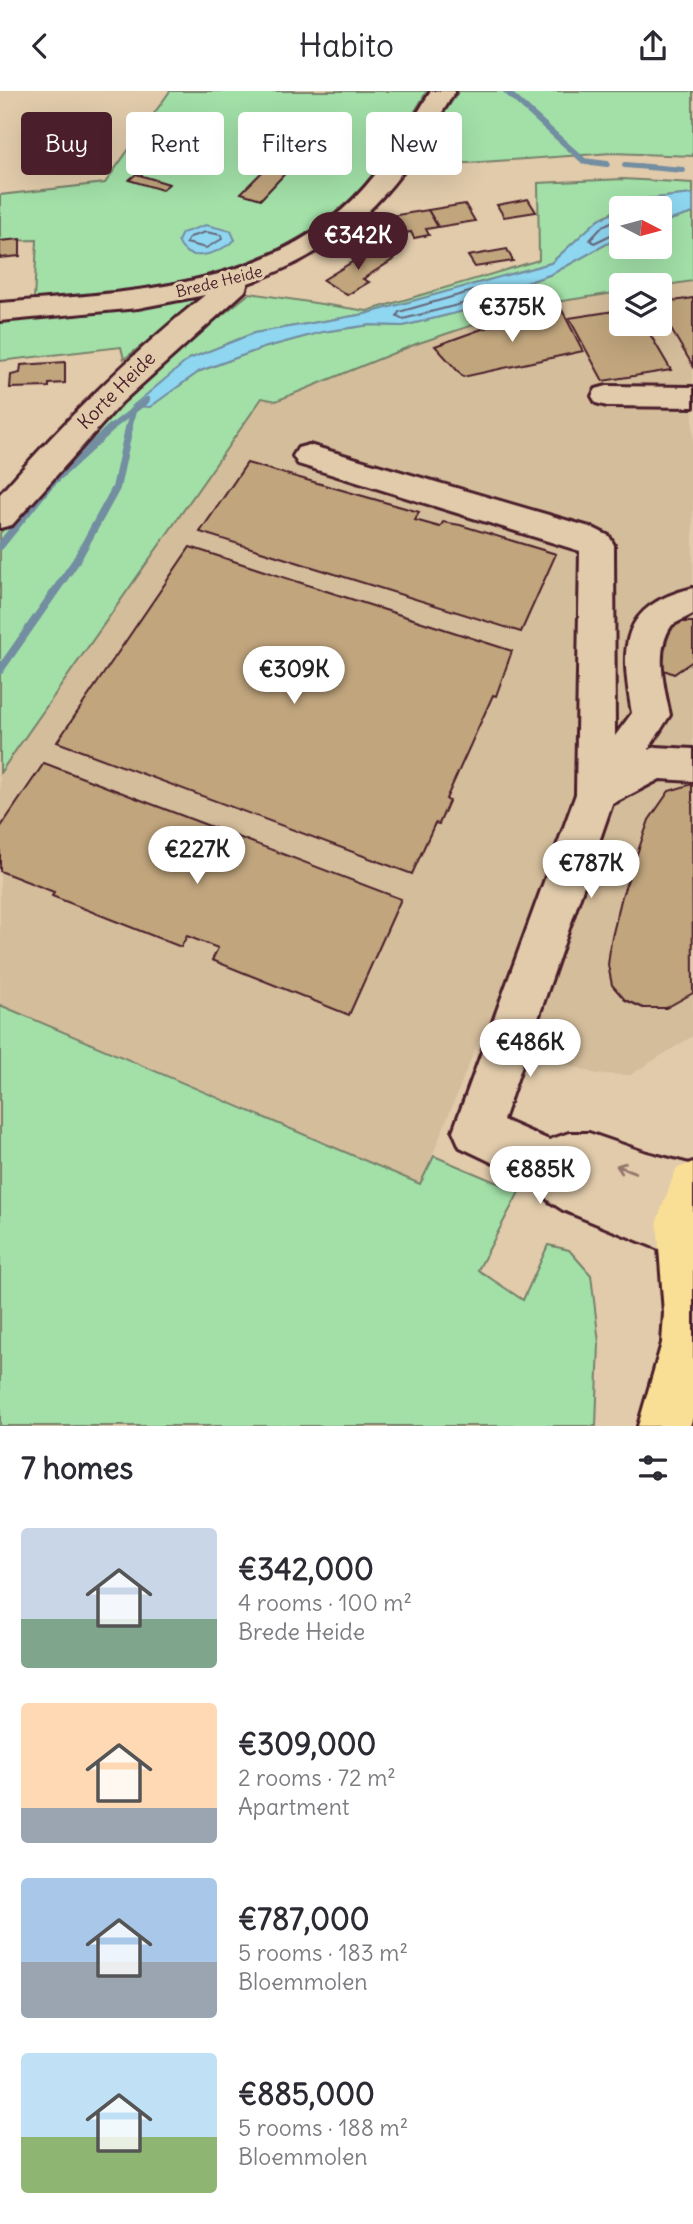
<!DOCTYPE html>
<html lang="en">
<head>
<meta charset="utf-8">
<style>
  body { margin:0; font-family:Delius,sans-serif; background:#f2f2f3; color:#2b2b33; height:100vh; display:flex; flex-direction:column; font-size:26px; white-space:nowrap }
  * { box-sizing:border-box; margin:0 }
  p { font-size:23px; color:#7c7c81 }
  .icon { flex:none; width:38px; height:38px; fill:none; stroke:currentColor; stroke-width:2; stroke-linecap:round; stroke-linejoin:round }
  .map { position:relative; height:1335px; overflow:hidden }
  .side { display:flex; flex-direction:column; background:#fff; flex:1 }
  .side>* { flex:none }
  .banner { position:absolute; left:21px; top:21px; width:651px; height:63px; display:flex; gap:14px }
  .needle { width:46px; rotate:96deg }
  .fabs { position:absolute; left:609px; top:105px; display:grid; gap:14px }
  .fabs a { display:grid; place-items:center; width:63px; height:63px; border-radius:7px; background:#fff; box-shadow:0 7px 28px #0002; font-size:35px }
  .price { position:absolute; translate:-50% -60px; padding:0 16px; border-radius:24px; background:#fff; color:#222; font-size:23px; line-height:46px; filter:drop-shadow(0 2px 4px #0008) }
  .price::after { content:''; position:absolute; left:50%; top:42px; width:21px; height:16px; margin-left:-10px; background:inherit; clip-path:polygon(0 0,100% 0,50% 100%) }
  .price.selected { background:#4a1f2b; color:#fff }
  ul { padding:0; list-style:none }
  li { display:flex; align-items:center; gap:21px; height:175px; padding:0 21px }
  li span { display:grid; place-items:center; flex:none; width:196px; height:140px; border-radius:7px; color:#555 }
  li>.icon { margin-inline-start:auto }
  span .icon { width:84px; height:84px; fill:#fffc; stroke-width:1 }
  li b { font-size:30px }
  h2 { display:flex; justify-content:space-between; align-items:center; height:84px; padding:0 21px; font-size:30px }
  .pill { padding:0 24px; border-radius:7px; background:#fff; box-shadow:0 7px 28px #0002; font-size:24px; line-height:63px }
  .pill.selected { background:#4a1f2b; color:#fff }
  header { display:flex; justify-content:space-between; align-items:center; height:91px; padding:0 21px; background:#fff; font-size:32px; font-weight:600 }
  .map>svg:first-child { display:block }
</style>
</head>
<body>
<header><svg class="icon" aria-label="back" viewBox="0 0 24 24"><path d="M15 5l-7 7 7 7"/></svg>Habito<svg class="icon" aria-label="share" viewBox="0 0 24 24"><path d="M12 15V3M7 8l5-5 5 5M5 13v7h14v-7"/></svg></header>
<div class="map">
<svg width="693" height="1335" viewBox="0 0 693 1335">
  <rect width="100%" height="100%" fill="#e1cbab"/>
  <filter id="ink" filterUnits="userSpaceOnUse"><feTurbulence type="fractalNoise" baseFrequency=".0143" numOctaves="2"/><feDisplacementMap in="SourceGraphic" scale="14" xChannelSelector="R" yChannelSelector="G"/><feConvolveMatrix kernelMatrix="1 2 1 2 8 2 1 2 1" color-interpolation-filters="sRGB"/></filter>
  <g filter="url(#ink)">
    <path fill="#d4bd9b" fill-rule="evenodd" d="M 693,157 L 693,945 L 630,984 L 596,983 L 481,943 L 421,1093 L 0,913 L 0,652 L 247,306 L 342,248 L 616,167 ZM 621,194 L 660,194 L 660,233 L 621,233 Z"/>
    <g fill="#a2e0a8" stroke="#76806a" stroke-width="2">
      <path d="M 170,0 L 427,0 C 411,27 394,56 375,81 C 291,187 157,197 34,210 L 37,149 L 0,150 L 0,104 L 105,92 Z"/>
      <path d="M 459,0 L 693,0 L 693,65 L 612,62 L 408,76 Z"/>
      <path d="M 623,88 L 693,92 L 693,103 L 646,108 L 621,117 L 599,128 L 551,172 L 365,223 L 254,242 L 189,268 L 150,315 L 200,280 L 263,257 L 322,241 L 370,234 L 403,235 L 484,215 L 520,194 L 552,183 L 621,145 L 621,156 L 660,156 L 660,132 L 693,122 L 693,190 L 660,195 L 621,194 L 621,201 L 530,215 L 416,253 L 276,310 L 262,307 L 0,682 L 0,442 L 109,313 L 250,202 L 367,220 L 539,169 L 538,92 Z"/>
      <path d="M 197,208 L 195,214 L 124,268 L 121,256 L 0,270 L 0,231 Z"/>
      <path d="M 0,914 L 420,1093 L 434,1065 L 519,1101 L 478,1179 L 523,1209 L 548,1154 L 569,1159 L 591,1184 L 599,1252 L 596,1335 L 0,1335 Z"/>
    </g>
    <g fill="#8fd6f0" stroke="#738da1" stroke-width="2">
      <path d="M 693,103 L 693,122 L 660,132 L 660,117 L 625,117 L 646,108 Z"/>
      <path d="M 621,119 L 621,145 L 552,183 L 520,194 L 484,215 L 403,235 L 370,234 L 322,241 L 263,257 L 200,280 L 150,316 L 133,315 L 189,268 L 254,242 L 365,223 L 551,172 L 599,128 Z"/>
      <path d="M 206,134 L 231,140 L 235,149 C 220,161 188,176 178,150 L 182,142 Z"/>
    </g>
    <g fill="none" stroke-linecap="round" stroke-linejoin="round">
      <g stroke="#66687a" stroke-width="2">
        <path d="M 621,126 L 603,135 L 590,149 L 594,152 L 621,139"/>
        <path d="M 206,141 L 221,144 L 222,148 L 206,157 L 186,152 L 190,146 Z"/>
        <path d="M 487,196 L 491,202 L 481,208 L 403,228 L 397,225 L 399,221 Z"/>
      </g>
      <g stroke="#738da1" stroke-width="6">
        <path d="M 506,0 L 584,70 L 607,73"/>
        <path d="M 625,74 L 683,79"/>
        <path d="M 108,339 L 147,309"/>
        <path d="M 129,339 L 133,320"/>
      </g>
      <g stroke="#738da1" stroke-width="8">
        <path d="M 0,455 L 49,394 L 111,337"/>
        <path d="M 0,579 L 76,470 L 116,397 L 129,337"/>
      </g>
    </g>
    <g fill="#c0a57d" stroke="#4a1f2b" stroke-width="2">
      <path d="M 281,25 L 328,38 L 318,49 L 270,36 Z"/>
      <path d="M 275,68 L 294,73 L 261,108 L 241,102 Z"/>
      <path d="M 136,83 L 169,93 L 162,99 L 129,89 Z"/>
      <path d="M 528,108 L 536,121 L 504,126 L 497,114 Z"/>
      <path d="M 465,113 L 475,130 L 438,136 L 428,119 Z"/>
      <path d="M 428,119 L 438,136 L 426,138 L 429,144 L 414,147 L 411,141 L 401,143 L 391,125 Z"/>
      <path d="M 362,141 L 375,149 L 364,156 L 350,148 Z"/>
      <path d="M 20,148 L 20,165 L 0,167 L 0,150 Z"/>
      <path d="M 375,157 L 394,168 L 363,188 L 369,191 L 347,204 L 323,189 Z"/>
      <path d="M 507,158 L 513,170 L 475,176 L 468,165 Z"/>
      <path d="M 693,207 L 693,275 L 660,220 L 660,212 Z"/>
      <path d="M 561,217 L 583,260 L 463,286 L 435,255 L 493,234 Z"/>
      <path d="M 621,219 L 621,233 L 644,233 L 671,279 L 603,290 L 569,227 Z"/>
      <path d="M 65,271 L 65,292 L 49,293 L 49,296 L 10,297 L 11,284 L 20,282 L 21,274 Z"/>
      <path d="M 247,372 L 419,421 L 415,429 L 440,436 L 443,431 L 460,434 L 556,463 L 521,541 L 200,441 Z"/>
      <path d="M 190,456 L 512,560 L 496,605 L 493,604 L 446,708 L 449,710 L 439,733 L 435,732 L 412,783 L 57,651 Z"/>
      <path d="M 677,531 L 693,531 L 693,570 L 674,583 L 664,579 L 660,567 L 670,535 Z"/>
      <path d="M 44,672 L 401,808 L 349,924 L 212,869 L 218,857 L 187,845 L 181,856 L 52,805 L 54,801 L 0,780 L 0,737 Z"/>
      <path d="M 692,693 L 693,902 L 666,917 L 643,917 L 625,909 L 612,894 L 608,874 L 611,850 L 622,805 L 649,729 L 669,700 Z"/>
    </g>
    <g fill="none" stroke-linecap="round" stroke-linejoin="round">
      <g stroke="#4a1f2b" stroke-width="6">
        <g id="minor">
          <path d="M 431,0 L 455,0 C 398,96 357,153 248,192 L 245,200 L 122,311 L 12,434 L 0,437 L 0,403 C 63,331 130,264 205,204 L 138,217 L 0,230 L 0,212 C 122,201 261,200 354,108 C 385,76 408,38 431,0 Z"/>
          <path d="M 607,295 L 693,296 L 693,316 L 607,315 L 596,312 L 592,305 L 596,298 Z"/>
          <path d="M 309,354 L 593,437 L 609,445 L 614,454 L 615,645 L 632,622 C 620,555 619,515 693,497 L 693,523 L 672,534 C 654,559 664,596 670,624 L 648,659 L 656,656 L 693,658 L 693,690 L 660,688 L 612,713 L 503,1029 L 549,1049 L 569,1042 L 589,1042 L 647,1062 L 693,1074 L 693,1120 L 677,1117 L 693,1124 L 693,1162 L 681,1167 L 563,1119 L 549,1110 L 531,1090 L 460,1056 L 453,1040 L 576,703 L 580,460 L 298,373 L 293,365 L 298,357 Z"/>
        </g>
      </g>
      <g stroke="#4a1f2b" stroke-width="6">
        <path id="major" d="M 693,1071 L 693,1326 L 690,1335 L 638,1335 L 662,1252 L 664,1222 L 657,1130 L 676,1078 Z"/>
      </g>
      <use href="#minor" fill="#e1cbab" fill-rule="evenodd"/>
      <use href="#major" fill="#f9df96" fill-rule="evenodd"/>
    </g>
    <defs><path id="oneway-shaft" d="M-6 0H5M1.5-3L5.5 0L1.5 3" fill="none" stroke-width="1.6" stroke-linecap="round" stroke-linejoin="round" transform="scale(1.75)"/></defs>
    <use stroke="#96756b" href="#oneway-shaft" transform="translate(626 1078) rotate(-160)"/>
  </g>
  <g text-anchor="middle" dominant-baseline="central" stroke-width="6" stroke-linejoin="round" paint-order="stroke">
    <g font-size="16" fill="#4a1f2b" stroke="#e1cbab">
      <text transform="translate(219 190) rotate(-14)">Brede Heide</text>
    </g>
    <g font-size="19" fill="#4a1f2b" stroke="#e1cbab">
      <text transform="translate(116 299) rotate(-45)">Korte Heide</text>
    </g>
  </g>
</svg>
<div class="fabs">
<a><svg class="needle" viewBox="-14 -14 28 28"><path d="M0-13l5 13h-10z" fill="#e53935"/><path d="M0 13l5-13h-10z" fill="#7c7c81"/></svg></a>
<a><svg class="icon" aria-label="layers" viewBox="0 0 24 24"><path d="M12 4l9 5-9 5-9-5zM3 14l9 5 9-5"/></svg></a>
</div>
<b class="price selected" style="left:358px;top:181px">€342K</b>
<b class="price" style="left:512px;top:253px">€375K</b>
<b class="price" style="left:294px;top:615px">€309K</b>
<b class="price" style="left:197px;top:795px">€227K</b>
<b class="price" style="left:591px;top:809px">€787K</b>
<b class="price" style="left:530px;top:988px">€486K</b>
<b class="price" style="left:540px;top:1115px">€885K</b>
<div class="banner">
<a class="pill selected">Buy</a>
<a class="pill">Rent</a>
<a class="pill">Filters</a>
<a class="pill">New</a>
</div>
</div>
<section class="side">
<h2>7 homes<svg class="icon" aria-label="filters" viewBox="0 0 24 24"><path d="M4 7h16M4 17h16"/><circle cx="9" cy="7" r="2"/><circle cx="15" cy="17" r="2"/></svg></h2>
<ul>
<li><span style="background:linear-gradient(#c9d6e8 65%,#7fa58c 0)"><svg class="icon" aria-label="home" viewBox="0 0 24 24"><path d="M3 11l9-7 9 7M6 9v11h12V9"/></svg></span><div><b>€342,000</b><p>4 rooms · 100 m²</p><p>Brede Heide</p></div></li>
<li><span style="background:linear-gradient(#ffd9b3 75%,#9aa5b1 0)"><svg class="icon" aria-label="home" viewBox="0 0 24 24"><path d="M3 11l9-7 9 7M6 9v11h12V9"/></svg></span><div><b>€309,000</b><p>2 rooms · 72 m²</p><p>Apartment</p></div></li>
<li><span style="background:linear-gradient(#a9c7e8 60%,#9aa5b1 0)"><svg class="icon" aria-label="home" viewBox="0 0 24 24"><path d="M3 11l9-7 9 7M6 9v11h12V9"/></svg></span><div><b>€787,000</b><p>5 rooms · 183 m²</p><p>Bloemmolen</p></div></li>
<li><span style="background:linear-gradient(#bfe0f5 60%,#8fb573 0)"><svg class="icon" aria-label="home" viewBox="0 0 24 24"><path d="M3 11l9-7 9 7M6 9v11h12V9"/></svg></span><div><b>€885,000</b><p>5 rooms · 188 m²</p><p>Bloemmolen</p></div></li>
</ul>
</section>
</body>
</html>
